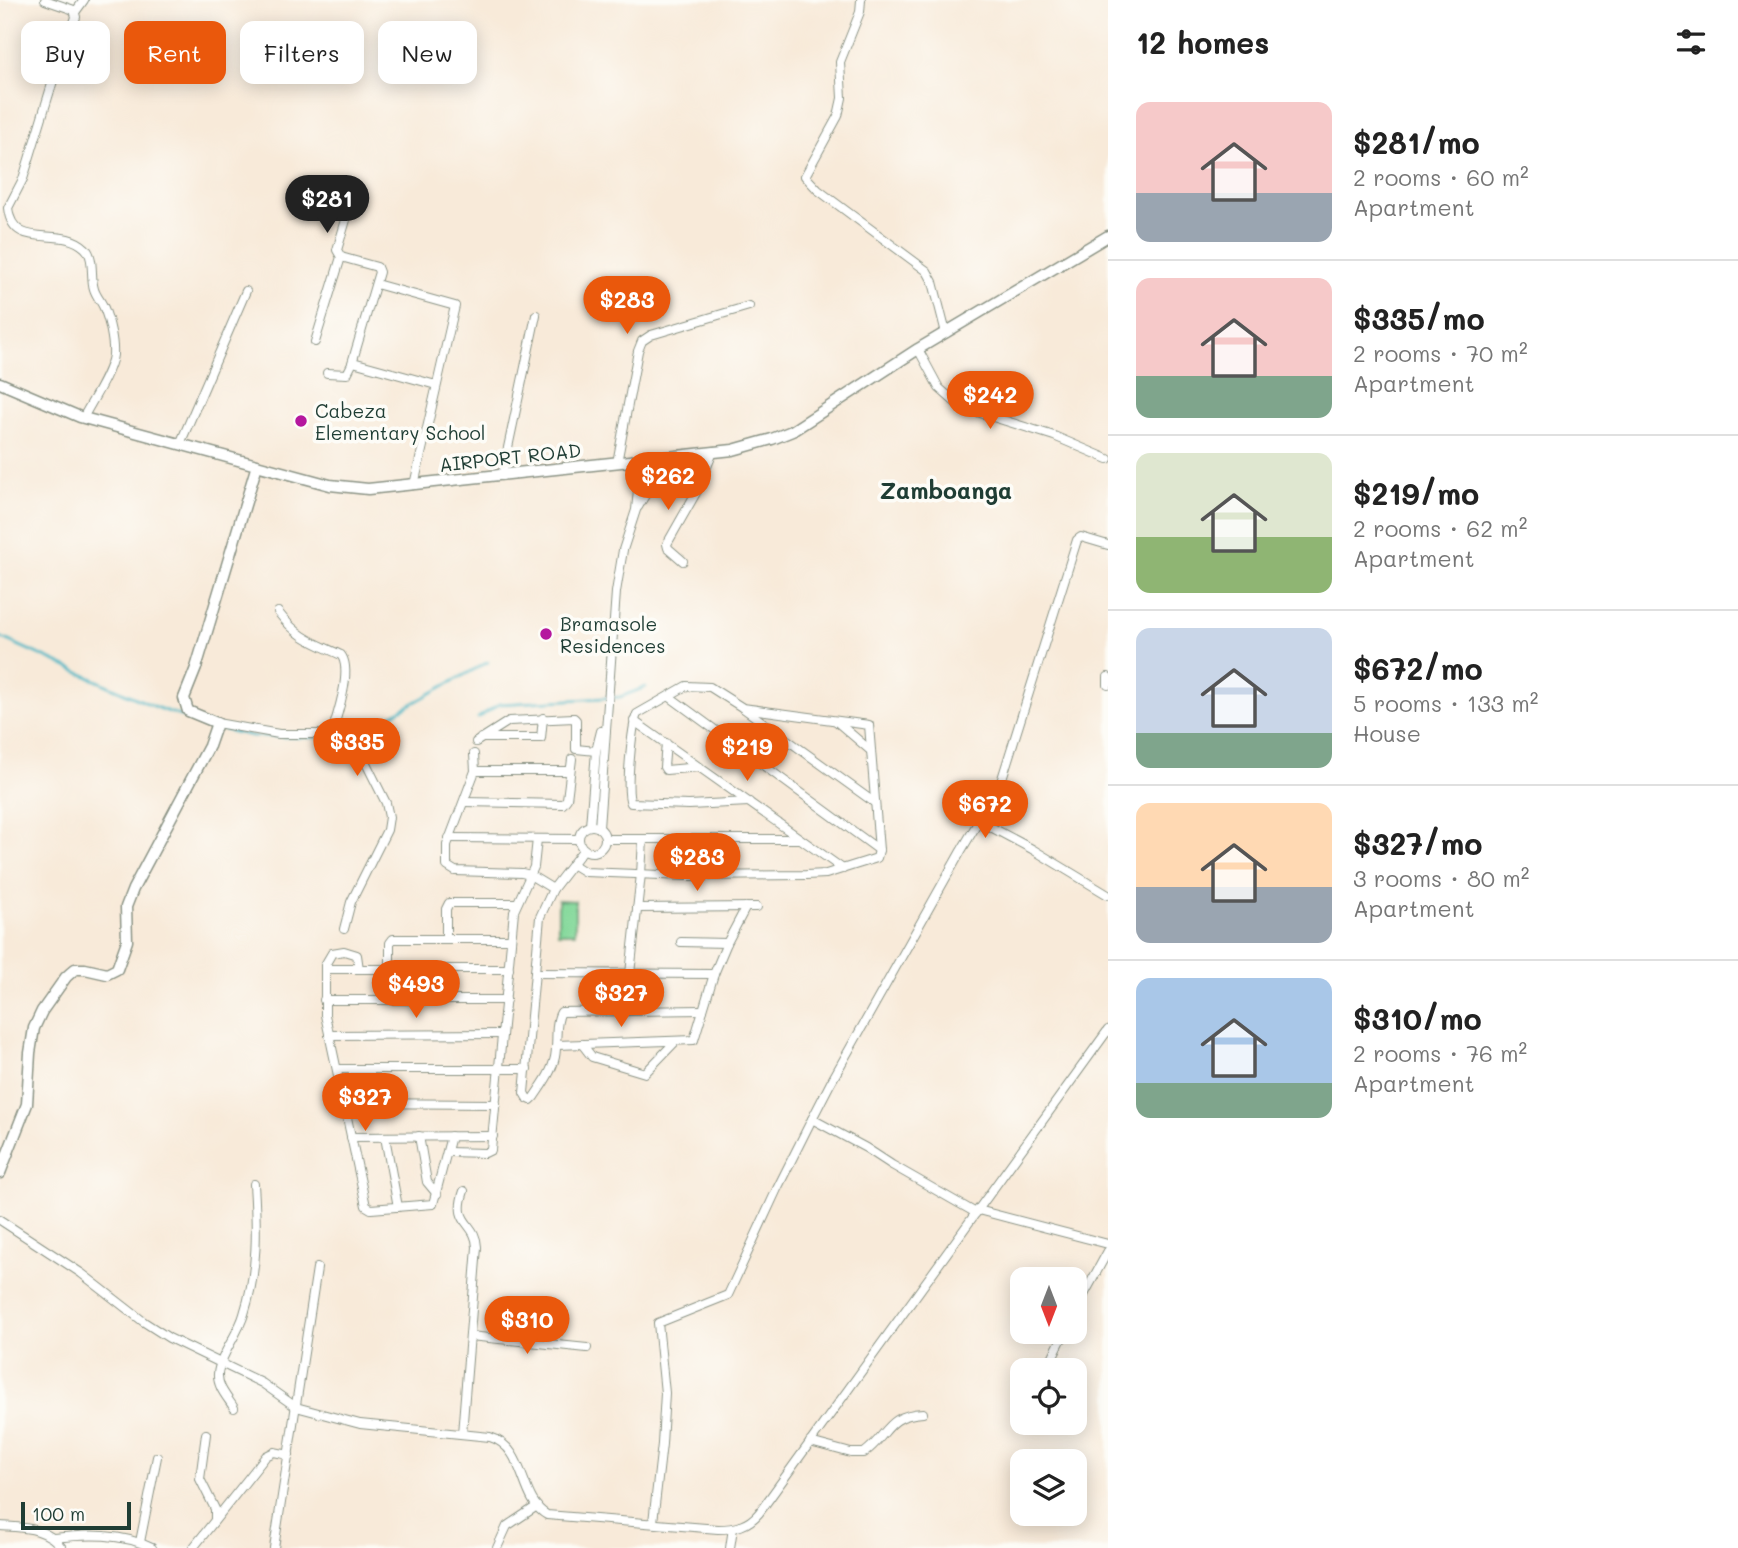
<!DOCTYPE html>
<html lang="en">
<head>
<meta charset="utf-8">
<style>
  body { margin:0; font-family:Mali,sans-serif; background:#f2f2f2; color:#222; height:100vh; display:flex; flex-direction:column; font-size:26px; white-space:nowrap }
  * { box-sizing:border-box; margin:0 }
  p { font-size:23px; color:#767676 }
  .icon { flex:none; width:38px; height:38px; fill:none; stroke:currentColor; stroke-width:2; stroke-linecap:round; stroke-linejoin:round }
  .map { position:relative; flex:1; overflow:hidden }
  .details { display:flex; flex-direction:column; background:#fff; width:630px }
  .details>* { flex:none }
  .banner { position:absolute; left:21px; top:21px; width:665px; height:63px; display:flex; gap:14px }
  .needle { width:46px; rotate:180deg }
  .tools { position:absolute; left:1010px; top:1267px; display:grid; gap:14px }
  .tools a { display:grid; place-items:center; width:77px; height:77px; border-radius:14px; background:#fff; box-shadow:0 4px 18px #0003; font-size:35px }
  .scale { position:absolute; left:21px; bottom:18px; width:110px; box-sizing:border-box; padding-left:7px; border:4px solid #1f3d34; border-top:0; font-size:19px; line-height:24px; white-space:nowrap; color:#1f3d34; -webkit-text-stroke:5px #fdfcf7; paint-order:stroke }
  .price { position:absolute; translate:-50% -60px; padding:0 16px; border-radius:24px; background:#ea580c; color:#fff; font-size:23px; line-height:46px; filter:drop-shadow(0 2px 4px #0008) }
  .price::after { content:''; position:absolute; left:50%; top:42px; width:21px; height:16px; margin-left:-10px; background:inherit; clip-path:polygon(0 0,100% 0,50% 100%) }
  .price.on { background:#222; color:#fff }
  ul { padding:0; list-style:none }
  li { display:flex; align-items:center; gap:21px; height:175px; padding:0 28px }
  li+li { border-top:2px solid #e0e0e0 }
  li span { display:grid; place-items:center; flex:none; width:196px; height:140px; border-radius:14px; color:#555 }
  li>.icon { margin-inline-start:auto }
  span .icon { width:84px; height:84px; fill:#fffc; stroke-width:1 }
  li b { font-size:30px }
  h2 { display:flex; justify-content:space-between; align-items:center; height:84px; padding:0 28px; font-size:30px }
  .pill { padding:0 24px; border-radius:14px; background:#fff; box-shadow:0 4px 18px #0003; font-size:24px; line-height:63px }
  .pill.on { background:#ea580c; color:#fff }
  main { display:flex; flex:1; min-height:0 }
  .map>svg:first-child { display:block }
</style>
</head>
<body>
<main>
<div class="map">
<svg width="1108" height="1548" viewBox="0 0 1108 1548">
  <rect width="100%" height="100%" fill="#fdfcf7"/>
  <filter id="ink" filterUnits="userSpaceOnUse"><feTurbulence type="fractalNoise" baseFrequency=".0143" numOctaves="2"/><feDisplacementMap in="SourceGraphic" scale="14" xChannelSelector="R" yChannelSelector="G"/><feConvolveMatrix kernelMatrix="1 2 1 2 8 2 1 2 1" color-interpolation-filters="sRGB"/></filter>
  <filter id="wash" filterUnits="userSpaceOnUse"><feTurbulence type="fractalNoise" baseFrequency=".00686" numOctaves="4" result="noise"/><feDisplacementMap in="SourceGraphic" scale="28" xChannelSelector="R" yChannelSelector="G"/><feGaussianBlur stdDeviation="1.57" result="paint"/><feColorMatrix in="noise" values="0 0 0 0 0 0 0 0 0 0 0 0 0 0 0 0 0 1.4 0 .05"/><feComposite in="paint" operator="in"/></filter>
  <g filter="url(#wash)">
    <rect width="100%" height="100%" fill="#f8ead9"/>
    <path fill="#83d89a" stroke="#518a67" stroke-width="2" d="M 558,900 L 575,901 L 575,933 L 558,933 Z"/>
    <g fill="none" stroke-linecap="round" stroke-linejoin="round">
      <g stroke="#4ab7c6" stroke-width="2.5">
        <path d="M 0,637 L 158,708 L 203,724"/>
        <path d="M 478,718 L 499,704 L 620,697 L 646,687"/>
        <path d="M 220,729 L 252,736 L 327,738"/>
        <path d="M 351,732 L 386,718 L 488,662"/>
      </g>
    </g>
  </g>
  <g filter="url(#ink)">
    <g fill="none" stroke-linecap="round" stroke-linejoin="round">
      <g stroke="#8c9486" stroke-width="10">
        <g id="street">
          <path d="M 45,0 L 74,10 L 76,17 L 52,84 L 23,179 L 8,208 C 13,253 61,224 85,248 C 95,257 90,277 94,289 C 96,296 101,301 104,308 C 109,320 114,341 113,355 C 111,372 92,401 83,418"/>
          <path d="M 861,0 L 860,12 L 840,62 L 842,98 L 838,116 L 805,176 L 818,190 L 927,271 L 933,282 L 946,333"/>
          <path d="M 76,11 L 84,0"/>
          <path d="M 341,257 L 377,267 L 379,272 L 352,363"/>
          <path d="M 376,284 L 455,306 L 414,485"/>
          <path d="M 315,342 L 341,257 L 337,250 L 351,203"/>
          <path d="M 918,349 L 939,388 L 956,403 L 974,411 L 1054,436 L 1108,459"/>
          <path d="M 327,373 L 347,374 L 353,362 L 436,385"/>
          <path d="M 180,444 L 246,291"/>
          <path d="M 617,463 L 638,351 L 642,341 L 651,335 L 749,306"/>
          <path d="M 502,476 L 536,315"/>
          <path d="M 638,507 L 653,482 L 661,458"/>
          <path d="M 683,561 L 668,548 L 667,544 L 697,491 L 713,452"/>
          <path d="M 278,612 C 298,638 313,642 341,655 C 353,670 337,715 332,733"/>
          <path d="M 1108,677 L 1108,685"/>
          <path d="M 670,697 L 879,850"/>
          <path d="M 634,721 L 843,869"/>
          <path d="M 836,721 L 871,751"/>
          <path d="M 217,723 L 279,734 L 345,734 L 350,737 L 361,753 L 386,803 L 389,817 L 387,830 L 351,902 L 344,929"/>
          <path d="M 481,738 L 541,738 L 543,718"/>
          <path d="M 476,742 L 509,721 L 574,718 L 576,720 L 576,749 L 596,751"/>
          <path d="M 666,743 L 664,767 L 666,770 L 700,767"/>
          <path d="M 474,754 L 475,771 L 447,845 L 447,866 L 455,871 L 522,873 L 530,875 L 553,889"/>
          <path d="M 475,771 L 570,771"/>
          <path d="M 464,802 L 563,804 L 567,799 L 572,759"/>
          <path d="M 749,802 L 689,805 L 631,803 C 625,792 632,726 637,714 L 686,686 L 710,687 L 743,708 L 875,803"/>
          <path d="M 987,825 L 1032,849 L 1108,895"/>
          <path d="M 590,826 L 596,751 L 601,731"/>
          <circle cx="592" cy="839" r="13"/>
          <path d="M 599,828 L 616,592 L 623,550 L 636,510 L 641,460"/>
          <path d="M 449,838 L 579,839"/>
          <path d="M 605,839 L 800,839"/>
          <path d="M 584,849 L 553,889 L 540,917 L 524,1093 L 527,1098 L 531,1100 L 534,1097 C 542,1085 552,1072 555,1057 C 558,1042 554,1024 561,1012 L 703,1010"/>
          <path d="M 572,864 L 585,872 L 686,876 L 806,875 L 826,874 L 877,858 L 879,850 L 869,725 L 743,708"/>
          <path d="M 637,908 L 757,907"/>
          <path d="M 446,939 L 446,909 L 449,903 L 516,903"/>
          <path d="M 681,942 L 727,943"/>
          <path d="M 325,969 L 509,969"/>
          <path d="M 359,969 L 357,955 L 344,951 L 332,953 L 325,965 L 325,1015 L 366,1206 L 371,1209 L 433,1204 L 451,1136"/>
          <path d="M 390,969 L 390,943 L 393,939 L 511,939"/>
          <path d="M 535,973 L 714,974"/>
          <path d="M 324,1000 L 506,1000"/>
          <path d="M 626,1010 L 641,874 L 643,840"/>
          <path d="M 329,1035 L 502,1034"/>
          <path d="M 582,1044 L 592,1057 L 645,1073 L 675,1042"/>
          <path d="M 557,1045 L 694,1040 L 714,974 L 727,943 L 746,907"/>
          <path d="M 337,1069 L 527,1069"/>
          <path d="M 343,1103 L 496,1104"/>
          <path d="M 812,1119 L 830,1084 L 961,851 L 977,824 L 981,822 L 987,825 L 989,820 L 1077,540 L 1081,537 L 1108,545"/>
          <path d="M 419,1136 L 427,1182 L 437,1194"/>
          <path d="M 351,1137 L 493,1136"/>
          <path d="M 385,1137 L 398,1207"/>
          <path d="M 448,1152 L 485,1153 L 491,1150 L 514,911 L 534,867 L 537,839"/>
          <path d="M 978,1210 L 1108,1244"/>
          <path d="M 0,1220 L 81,1273 L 144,1322 L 169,1338 L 262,1383 L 296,1407 L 360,1424 L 490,1437 C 527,1448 519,1500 547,1515 L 718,1529 C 735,1529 748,1526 759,1513 L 1108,1030"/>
          <path d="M 1074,1313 L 1108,1251"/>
          <path d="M 470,1336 L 587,1348"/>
          <path d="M 1046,1370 L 1065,1332"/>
          <path d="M 234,1408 C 228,1398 217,1387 218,1374 C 219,1357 239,1333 244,1314 C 258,1270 257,1230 254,1184"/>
          <path d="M 206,1434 L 200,1479 L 215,1509 L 215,1519"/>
          <path d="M 462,1434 L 477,1247 C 476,1221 452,1225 464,1191"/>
          <path d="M 810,1442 L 851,1453 L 864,1453 C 889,1435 886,1415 923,1413"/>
          <path d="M 653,1522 L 662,1444 L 665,1393 L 658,1323 L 728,1295 L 777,1189 L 812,1119 L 866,1148 L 892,1165 L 976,1213"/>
          <path d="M 0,1526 C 24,1528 47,1527 62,1548"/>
          <path d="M 54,1538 C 87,1534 122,1533 152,1548"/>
          <path d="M 140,1542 L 157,1457"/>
          <path d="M 193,1548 L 266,1456 L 274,1452 L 289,1455"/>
          <path d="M 274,1548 L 317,1268"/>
          <path d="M 497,1548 L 507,1526 L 537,1506"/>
          <path d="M 730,1548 L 733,1528"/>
        </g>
      </g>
      <g stroke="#8c9486" stroke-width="13">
        <g id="secondary">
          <path d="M 0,383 L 80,417 L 330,485 L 368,489 L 733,450 L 772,439 L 792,431 L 918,349 L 1108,236"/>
          <path d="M 0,1173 L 27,1104 L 30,1053 L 34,1028 L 42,1011 L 66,977 L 75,969 L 85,969 L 107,974 L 117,969 L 127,941 L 126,907 L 133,889 L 209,746 L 217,723 L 188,711 L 184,698 L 196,668 L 257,465"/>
        </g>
      </g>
      <use href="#street" stroke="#fff" stroke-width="8"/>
      <use href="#secondary" stroke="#fff" stroke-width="10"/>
    </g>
  </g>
  <g fill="#b5179e" stroke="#fdfcf7" stroke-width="2.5">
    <circle cx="301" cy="421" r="7"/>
    <circle cx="546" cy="634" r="7"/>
  </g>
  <g text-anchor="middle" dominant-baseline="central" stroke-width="7" stroke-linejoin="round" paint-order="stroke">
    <g font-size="19" fill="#1f3d34" stroke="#fdfcf7" text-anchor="start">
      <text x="315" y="410">Cabeza<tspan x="315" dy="22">Elementary School</tspan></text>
      <text x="560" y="623">Bramasole<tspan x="560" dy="22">Residences</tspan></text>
    </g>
    <g font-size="19" fill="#1f3d34" stroke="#fdfcf7">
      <text transform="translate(510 457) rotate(-6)">AIRPORT ROAD</text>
    </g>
    <g font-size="23" font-weight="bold" fill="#1f3d34" stroke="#fdfcf7">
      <text x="946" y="490">Zamboanga</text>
    </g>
  </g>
</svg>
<div class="tools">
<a><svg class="needle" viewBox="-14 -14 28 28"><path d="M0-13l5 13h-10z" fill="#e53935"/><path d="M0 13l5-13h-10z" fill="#767676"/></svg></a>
<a><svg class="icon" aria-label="locate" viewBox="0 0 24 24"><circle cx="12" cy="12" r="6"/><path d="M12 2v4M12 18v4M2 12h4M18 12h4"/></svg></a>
<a><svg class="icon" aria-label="layers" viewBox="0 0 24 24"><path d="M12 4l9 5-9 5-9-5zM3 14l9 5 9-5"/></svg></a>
</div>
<div class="scale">100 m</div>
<b class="price on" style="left:327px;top:235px">$281</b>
<b class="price" style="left:627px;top:336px">$283</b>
<b class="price" style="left:990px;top:431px">$242</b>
<b class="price" style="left:668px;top:512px">$262</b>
<b class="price" style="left:357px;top:778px">$335</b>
<b class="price" style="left:747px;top:783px">$219</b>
<b class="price" style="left:985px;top:840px">$672</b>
<b class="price" style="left:697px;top:893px">$283</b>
<b class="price" style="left:416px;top:1020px">$493</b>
<b class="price" style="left:621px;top:1029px">$327</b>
<b class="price" style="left:365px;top:1133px">$327</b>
<b class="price" style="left:527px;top:1356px">$310</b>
<div class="banner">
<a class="pill">Buy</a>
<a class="pill on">Rent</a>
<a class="pill">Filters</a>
<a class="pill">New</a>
</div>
</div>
<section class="details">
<h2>12 homes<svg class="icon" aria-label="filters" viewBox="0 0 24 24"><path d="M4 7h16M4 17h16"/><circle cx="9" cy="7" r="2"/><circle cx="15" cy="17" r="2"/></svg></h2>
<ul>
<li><span style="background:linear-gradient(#f6c9c9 65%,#9aa5b1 0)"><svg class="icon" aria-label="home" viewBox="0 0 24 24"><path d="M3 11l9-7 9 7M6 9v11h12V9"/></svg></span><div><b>$281/mo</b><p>2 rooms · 60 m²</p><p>Apartment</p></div></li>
<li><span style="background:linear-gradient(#f6c9c9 70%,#7fa58c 0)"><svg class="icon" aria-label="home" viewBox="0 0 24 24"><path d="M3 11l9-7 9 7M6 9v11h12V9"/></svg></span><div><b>$335/mo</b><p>2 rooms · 70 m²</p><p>Apartment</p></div></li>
<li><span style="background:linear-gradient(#dfe7d0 60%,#8fb573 0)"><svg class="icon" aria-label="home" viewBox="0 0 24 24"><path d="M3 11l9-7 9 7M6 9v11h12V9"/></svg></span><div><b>$219/mo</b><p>2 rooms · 62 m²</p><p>Apartment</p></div></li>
<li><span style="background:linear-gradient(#c9d6e8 75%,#7fa58c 0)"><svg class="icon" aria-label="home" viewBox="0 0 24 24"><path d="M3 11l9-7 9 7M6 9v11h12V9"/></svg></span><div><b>$672/mo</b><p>5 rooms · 133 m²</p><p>House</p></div></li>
<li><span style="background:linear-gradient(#ffd9b3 60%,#9aa5b1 0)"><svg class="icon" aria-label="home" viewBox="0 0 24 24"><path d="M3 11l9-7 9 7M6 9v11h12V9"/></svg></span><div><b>$327/mo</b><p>3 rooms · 80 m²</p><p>Apartment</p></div></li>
<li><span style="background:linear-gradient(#a9c7e8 75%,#7fa58c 0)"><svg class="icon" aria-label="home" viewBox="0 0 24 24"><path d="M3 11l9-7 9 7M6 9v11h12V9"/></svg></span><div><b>$310/mo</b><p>2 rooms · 76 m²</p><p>Apartment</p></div></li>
</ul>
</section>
</main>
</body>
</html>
